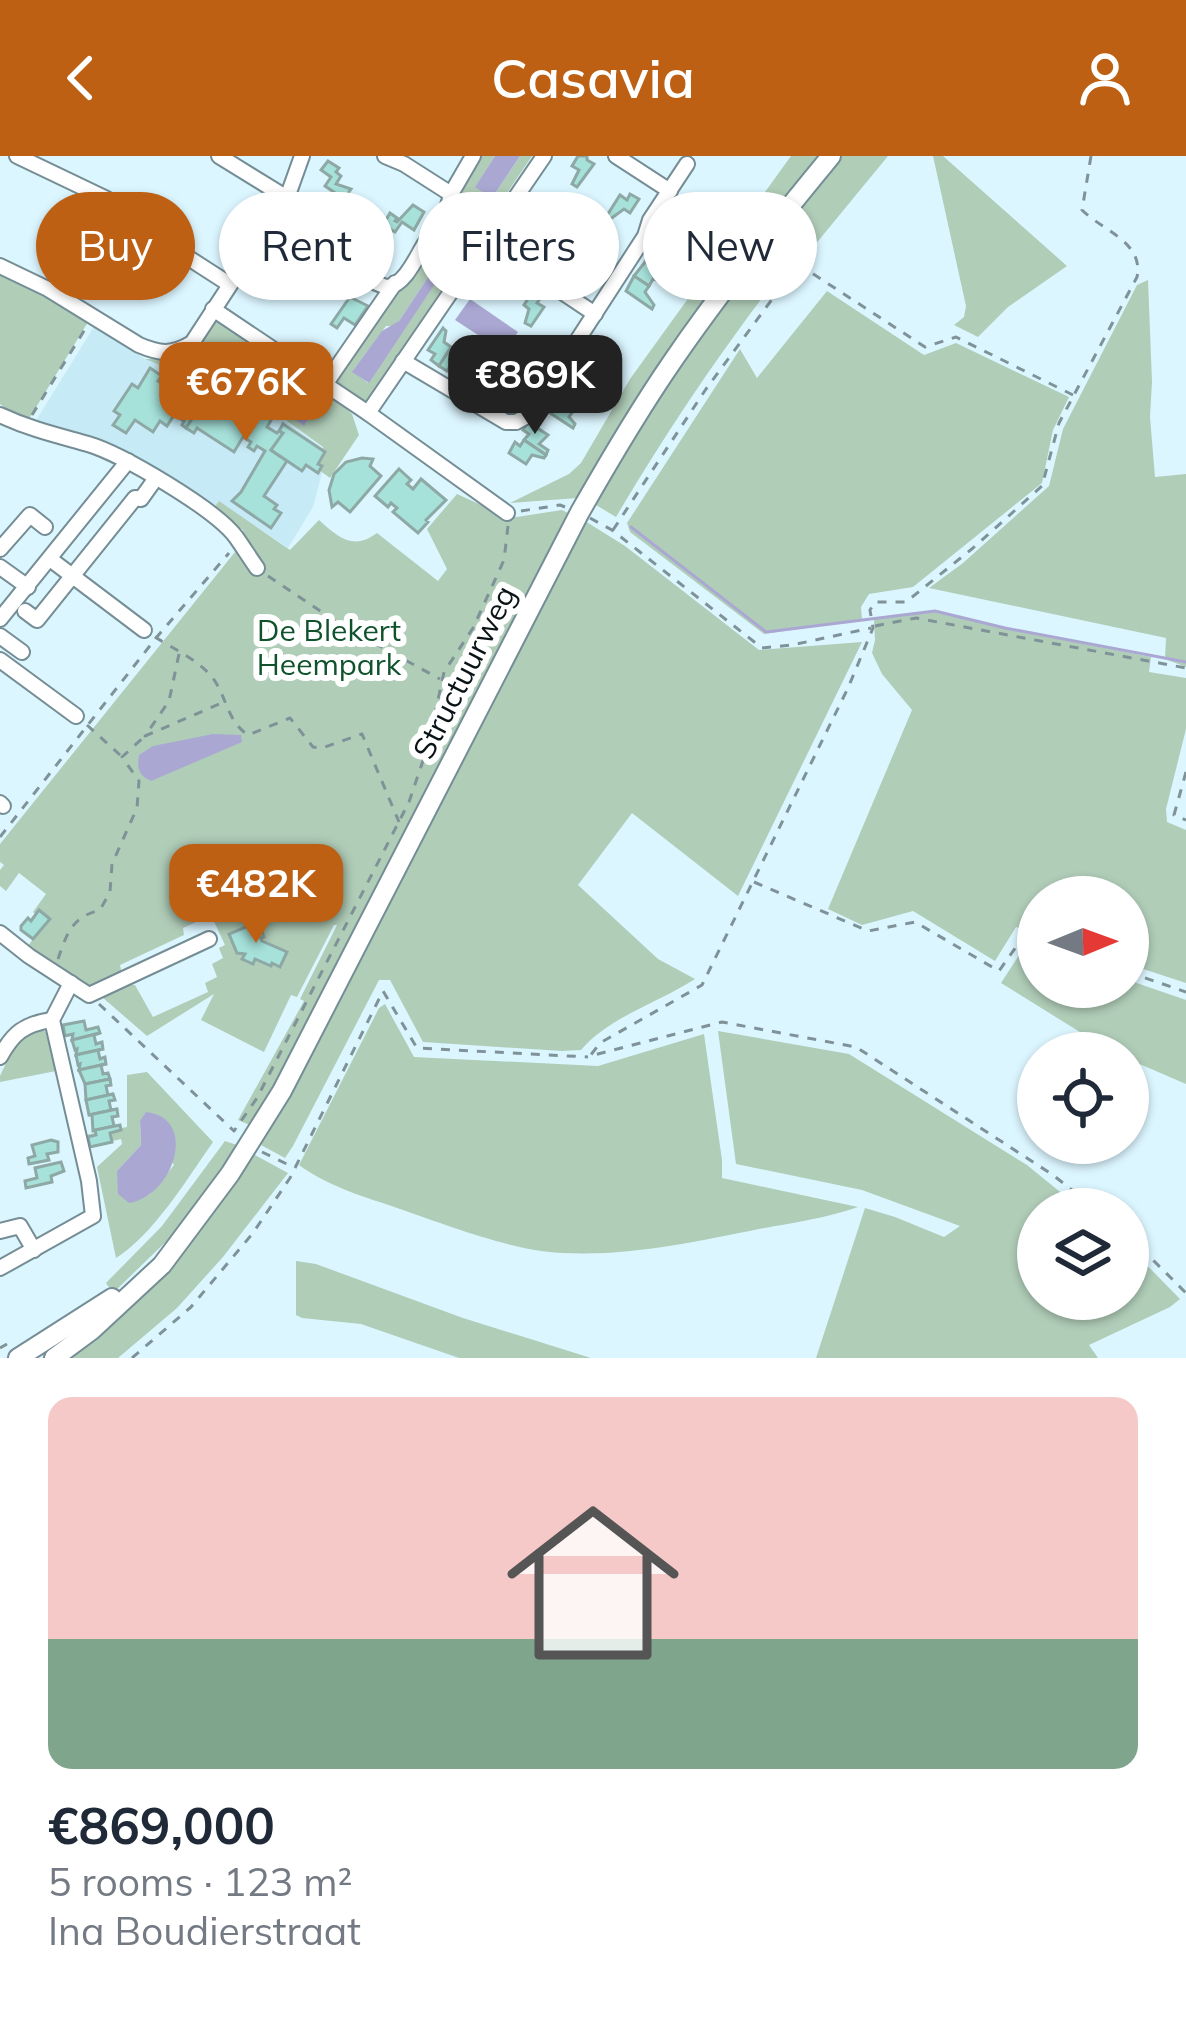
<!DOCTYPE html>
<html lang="en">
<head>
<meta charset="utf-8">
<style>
  body { margin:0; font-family:Mulish,sans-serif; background:#f6f6f7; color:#1f2937; height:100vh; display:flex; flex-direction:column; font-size:45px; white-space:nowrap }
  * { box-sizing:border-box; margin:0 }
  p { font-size:39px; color:#747a83 }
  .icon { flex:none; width:66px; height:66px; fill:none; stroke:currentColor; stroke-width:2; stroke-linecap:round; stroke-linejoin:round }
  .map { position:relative; height:1202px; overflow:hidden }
  .sheet { display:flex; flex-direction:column; background:#fff; flex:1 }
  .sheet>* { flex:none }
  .hud { position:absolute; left:36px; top:36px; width:1116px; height:108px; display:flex; gap:24px }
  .needle { width:78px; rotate:89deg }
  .controls { position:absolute; left:1017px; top:720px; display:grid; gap:24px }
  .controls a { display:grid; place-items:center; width:132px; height:132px; border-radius:50%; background:#fff; box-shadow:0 3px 9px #0004; font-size:60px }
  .price { position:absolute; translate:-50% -102px; padding:0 27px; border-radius:24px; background:#bd6013; color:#fff; font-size:39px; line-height:78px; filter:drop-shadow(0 3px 6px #0008) }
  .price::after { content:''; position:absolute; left:50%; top:72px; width:36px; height:27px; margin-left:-18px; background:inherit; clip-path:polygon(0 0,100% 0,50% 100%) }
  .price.selected { background:#222; color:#fff }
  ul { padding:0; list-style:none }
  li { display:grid; align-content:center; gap:24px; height:636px; padding:0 48px }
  li span { display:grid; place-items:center; height:372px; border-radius:24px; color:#555 }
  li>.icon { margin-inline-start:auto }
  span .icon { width:216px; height:216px; fill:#fffc; stroke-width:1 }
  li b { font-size:51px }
  .pill { padding:0 42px; border-radius:54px; background:#fff; box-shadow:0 3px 9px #0004; font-size:42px; line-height:108px }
  .pill.selected { background:#bd6013; color:#fff }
  header { display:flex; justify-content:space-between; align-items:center; height:156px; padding:0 48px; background:#bd6013; color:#fff; font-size:54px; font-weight:600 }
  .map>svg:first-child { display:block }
</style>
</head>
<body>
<header><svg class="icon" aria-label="back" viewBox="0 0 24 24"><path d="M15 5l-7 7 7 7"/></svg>Casavia<svg class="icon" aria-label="person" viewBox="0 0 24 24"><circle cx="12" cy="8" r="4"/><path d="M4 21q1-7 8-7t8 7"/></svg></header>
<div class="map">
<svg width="1186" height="1202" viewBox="0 0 1186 1202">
  <rect width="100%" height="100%" fill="#dcf6ff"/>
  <path fill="#c7ebf6" d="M 95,169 L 145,203 L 171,208 L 183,205 L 214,234 L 224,221 L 323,292 L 316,312 L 322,317 L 313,351 L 288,392 L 219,346 L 213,353 L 153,312 L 99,284 L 35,266 Z"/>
  <g fill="#b0cdb8" fill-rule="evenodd">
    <path d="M 478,0 L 495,0 L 476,30 L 484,37 L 399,165 L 395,170 L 386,170 L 353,215 L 368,227 L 520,0 L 532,0 L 365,247 L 333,224 L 395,137 L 460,38 L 456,34 Z"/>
    <path d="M 791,0 L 822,0 L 578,342 L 510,347 L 569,318 L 581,307 L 630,223 Z"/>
    <path d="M 840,0 L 888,0 L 805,101 L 798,99 L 791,104 C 727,186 669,271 616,361 L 596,349 L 611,316 L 682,203 Z"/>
    <path d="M 933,0 L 943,0 L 1067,110 L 1008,151 L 978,181 L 954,169 L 964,161 L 966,150 Z"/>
    <path d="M 0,120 L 50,143 L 88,166 L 29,263 L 14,258 L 0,248 Z"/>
    <path d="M 1148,124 L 1152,226 L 1150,261 L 1155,321 L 1186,318 L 1186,511 L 1165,503 L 1166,482 L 929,432 L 963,407 L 1049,330 L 1063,273 L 1137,129 Z"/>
    <path d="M 827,135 L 924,199 L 956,187 L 1069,241 L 1053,274 L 1042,327 L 913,431 L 869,438 L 861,451 L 862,464 L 764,478 L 630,376 L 627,367 L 740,193 L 757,222 Z"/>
    <path d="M 218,164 L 334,242 L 352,258 L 359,279 L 330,322 L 316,312 L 321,304 L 323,291 L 226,221 L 214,235 L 206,228 L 220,210 L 303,269 L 314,254 L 221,188 L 215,189 L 196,218 L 183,206 L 160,209 L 145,203 C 187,203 193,195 218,164 Z"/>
    <path d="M 457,338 L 510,362 L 562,354 L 572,359 L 254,971 L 238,964 L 304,845 L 300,843 L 337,769 L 334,769 L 297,841 L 291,839 L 264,896 L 201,864 L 214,838 L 147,880 L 102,841 L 128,829 L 135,829 L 153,861 L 208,836 L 205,827 L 217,821 L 212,808 L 223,802 L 219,792 L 225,789 L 210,757 L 196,762 L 196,766 L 183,772 L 184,779 L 120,809 L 122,818 L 93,831 L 28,790 L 45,766 L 33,756 L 46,738 L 19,717 L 6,735 L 0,730 L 0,714 L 4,709 L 0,706 L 0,688 L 235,396 L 256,411 L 243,374 L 213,353 L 219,345 L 290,394 L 319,364 C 338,381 353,395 377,377 L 438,425 L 447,413 L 427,373 Z"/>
    <path d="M 585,365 L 625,390 L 759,494 L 862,486 L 738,740 L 632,657 L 578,729 L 658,803 L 695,823 C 658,847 609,861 581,894 L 562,895 L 423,886 L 390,824 L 379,824 L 293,990 L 285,1002 L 261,989 Z"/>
    <path d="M 934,455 L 1003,472 L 1151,501 L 1149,516 L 1186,522 L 1186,573 L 1166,653 L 1167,666 L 1186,674 L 1186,827 L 1128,808 L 1128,741 L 1038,741 L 1038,778 L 1016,771 L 995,805 L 913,755 L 862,769 L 828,753 L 912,554 L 882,518 L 872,497 L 875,484 L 874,463 Z"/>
    <path d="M 1025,790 L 1038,795 L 1038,831 L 1128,831 L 1128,824 L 1186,844 L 1186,928 L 1128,903 L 1128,897 L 1116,897 L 1104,891 L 1001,827 Z"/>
    <path d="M 385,848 L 414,901 L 598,910 L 704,878 L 722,1004 L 722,1022 L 858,1051 C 827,1062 792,1067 759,1073 C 689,1087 613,1104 541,1095 C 499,1089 440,1067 400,1053 C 363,1040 331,1032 299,1009 L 379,852 Z"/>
    <path d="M 40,873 L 48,877 L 56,915 L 0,926 L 0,920 C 10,900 16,879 40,873 Z"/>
    <path d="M 718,875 L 849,898 L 1027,1009 L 1081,1053 L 1038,1053 L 1038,1143 L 1128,1143 L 1128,1090 L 1180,1143 L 1170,1151 L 1089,1189 L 1098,1202 L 816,1202 L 865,1052 L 895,1061 L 944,1081 L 960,1070 L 862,1034 L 736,1008 Z"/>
    <path d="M 147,916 L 213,986 C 187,1023 154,1078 116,1102 L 97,1011 L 122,988 L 121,983 L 83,992 L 80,980 L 127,971 L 127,919 ZM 140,965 L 174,1009 L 149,1039 L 117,1015 L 141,989 Z"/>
    <path d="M 225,985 L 240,990 L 181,1071 L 113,1137 L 106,1127 L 162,1070 Z"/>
    <path d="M 253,998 L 288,1017 L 223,1101 L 177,1152 L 118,1202 L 71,1202 L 103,1174 Z"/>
    <path d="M 296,1105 L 316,1108 L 463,1162 L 591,1202 L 459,1202 L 361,1168 L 302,1162 L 296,1159 Z"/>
  </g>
  <g fill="#aaa8d3">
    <path d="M 495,0 L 520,0 L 369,227 L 352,216 L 382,175 L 399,165 L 484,37 L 475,31 Z"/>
    <path d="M 470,143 L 518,176 L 504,196 L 455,164 Z"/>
    <path d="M 215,188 L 220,188 L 314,253 L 304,270 L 221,211 L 206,228 L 195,219 Z"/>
    <path d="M 213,578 L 241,579 L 242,586 L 151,625 C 138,619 137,612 139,599 L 153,590 Z"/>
    <path d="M 146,956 C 199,962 174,1040 129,1047 L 118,1038 L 117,1015 L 141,989 L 140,965 Z"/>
  </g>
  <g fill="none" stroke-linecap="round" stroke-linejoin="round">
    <path stroke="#aaa8d3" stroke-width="3" d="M 631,371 L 766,476 L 935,455 L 1005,472 L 1186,506"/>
  </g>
  <g fill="#a6e1da" stroke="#8ea9a5" stroke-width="3">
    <path d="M 578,0 L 587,0 L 587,4 L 594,8 L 577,31 L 572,28 L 579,14 L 572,10 Z"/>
    <path d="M 328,5 L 339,12 L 336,16 L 341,20 L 336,28 L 351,33 L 344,43 L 325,30 L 331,21 L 321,14 Z"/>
    <path d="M 630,38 L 639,43 L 630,57 L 624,53 L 609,64 L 606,61 L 620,39 L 627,44 Z"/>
    <path d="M 413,49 L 424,56 L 414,74 L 402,66 L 395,76 L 383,69 L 390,57 L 397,62 L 395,65 L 397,66 Z"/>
    <path d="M 535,61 L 542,65 L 523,92 L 506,80 L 514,68 L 525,75 Z"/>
    <path d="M 552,72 L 559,77 L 541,103 L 523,92 L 532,80 L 542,87 Z"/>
    <path d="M 664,77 L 690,95 L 688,98 L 672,95 L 668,101 L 653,91 Z"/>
    <path d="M 569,84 L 576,88 L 559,113 L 541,103 L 549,91 L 560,98 Z"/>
    <path d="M 591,89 L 597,93 L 579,120 L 563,108 L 559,113 L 570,96 L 581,103 Z"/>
    <path d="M 653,91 L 668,101 L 664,107 L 673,120 L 671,124 L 645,106 Z"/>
    <path d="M 608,100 L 615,104 L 598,130 L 579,120 L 588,107 L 598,114 Z"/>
    <path d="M 645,106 L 671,124 L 669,127 L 653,123 L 649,130 L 634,120 Z"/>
    <path d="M 634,120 L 649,130 L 645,136 L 654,149 L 652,153 L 626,135 Z"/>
    <path d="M 533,135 L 541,141 L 537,147 L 544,151 L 531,170 L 525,167 L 529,153 L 524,149 Z"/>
    <path d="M 350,141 L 368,150 L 355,169 L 344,162 L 337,172 L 331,168 Z"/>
    <path d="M 443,172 L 446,175 L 444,186 L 451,191 L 439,210 L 431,204 L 435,198 L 428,194 Z"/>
    <path d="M 468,188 L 472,191 L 457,214 L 451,209 L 447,215 L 439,210 L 448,196 L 453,199 Z"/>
    <path d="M 585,197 L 611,214 L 609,217 L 593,214 L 589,220 L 574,210 Z"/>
    <path d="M 574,210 L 589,220 L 585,226 L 597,246 L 566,226 Z"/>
    <path d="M 150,212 L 162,220 L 158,225 L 181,240 L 187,213 L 209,229 L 194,251 L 198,254 L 186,272 L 182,269 L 184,265 L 174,259 L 167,270 L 160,265 L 153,276 L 135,264 L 126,277 L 113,269 L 120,259 L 114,255 L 132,228 L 138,232 Z"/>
    <path d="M 228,224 L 276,256 L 267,271 L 277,277 L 279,275 L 283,277 L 271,294 L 287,305 L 264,340 L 277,349 L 274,353 L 281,357 L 271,372 L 232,345 L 241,336 L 265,295 L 257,290 L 254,295 L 248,291 L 251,286 L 243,281 L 234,296 L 197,272 L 194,277 L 186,272 L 198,254 L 205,259 Z"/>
    <path d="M 534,224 L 538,226 L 523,248 L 517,244 L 513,250 L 505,244 L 514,230 L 520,234 Z"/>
    <path d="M 566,226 L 592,243 L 590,246 L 574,242 L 570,249 L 555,239 Z"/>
    <path d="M 555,239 L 574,254 L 569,261 L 575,268 L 573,272 L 547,255 Z"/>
    <path d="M 528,266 L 548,279 L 539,288 L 548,294 L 546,299 L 524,284 L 529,278 L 523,274 Z"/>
    <path d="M 283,268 L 325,296 L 318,308 L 322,310 L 318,317 L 306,309 L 302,315 L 271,294 L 283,277 L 279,275 Z"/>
    <path d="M 524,284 L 546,299 L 544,302 L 532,299 L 526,308 L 509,297 L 515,286 L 520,290 Z"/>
    <path d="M 362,302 L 373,303 L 370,310 L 381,320 L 350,356 L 338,346 L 332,351 L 329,334 L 334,318 L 346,306 Z"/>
    <path d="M 399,313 L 411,324 L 407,328 L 413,333 L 421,323 L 446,344 L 426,364 L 428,366 L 418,377 L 393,356 L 397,352 L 391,347 L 388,351 L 375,340 Z"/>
    <path d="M 39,754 L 50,763 L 33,783 L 21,774 L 21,770 L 28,762 L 31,765 Z"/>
    <path d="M 258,766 L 264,781 L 261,782 L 262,785 L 287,796 L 280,811 L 272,807 L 271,810 L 255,803 L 253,808 L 242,803 L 245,798 L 237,797 L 229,778 Z"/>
    <path d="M 84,865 L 86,874 L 98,871 L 100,877 L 72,884 L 73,878 L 65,880 L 63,869 Z"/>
    <path d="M 100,877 L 94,879 L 96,888 L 102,886 L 103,893 L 76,899 L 77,893 L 75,894 L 72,884 Z"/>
    <path d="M 103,893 L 98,894 L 100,903 L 105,901 L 106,908 L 79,914 L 80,908 L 78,909 L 76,899 Z"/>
    <path d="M 106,908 L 101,909 L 103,918 L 108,917 L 110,923 L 85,928 L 79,914 Z"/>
    <path d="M 110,923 L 111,929 L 106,930 L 108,939 L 113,938 L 86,944 L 85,928 Z"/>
    <path d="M 113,938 L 115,944 L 109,945 L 111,954 L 117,953 L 89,959 L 86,944 Z"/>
    <path d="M 117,953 L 118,960 L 112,961 L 114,970 L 93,975 L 92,959 L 89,959 Z"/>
    <path d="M 120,969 L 121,974 L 110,977 L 112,986 L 90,991 L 88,981 L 96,979 L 95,974 Z"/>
    <path d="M 51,984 L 58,986 L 58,996 L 47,998 L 49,1004 L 29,1008 L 28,1002 L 35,1000 L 32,989 Z"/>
    <path d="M 61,1006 L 64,1015 L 51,1020 L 52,1026 L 26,1032 L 25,1025 L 37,1022 L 35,1012 Z"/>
  </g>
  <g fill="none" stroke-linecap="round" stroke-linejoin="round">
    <g stroke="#758d95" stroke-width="18">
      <g id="minor">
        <path d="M 17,0 L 107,43 L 111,52 L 229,128"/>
        <path d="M 219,0 L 287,42"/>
        <path d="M 616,0 L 670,35"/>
        <path d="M 451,38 L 473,0"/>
        <path d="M 271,67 C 284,76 380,133 388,131 C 405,128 416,102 424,89 C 435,72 448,57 451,38 L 404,8 L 385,0"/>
        <path d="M 486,85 L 595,158"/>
        <path d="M 0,110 L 48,133 L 139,189 C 160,198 172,199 192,187 L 287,42 L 302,0"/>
        <path d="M 213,153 L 368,257 L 507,357"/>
        <path d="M 403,205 L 506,266 L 516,266 L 529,259 L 645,80 L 650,64 L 687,8"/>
        <path d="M 324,230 L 395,127"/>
        <path d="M 368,257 L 544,0"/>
        <path d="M 0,259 C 30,273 56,279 88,288 C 122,298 215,353 236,381 C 243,391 250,402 257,412"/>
        <path d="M 0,393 L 30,359 L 45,371"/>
        <path d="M 50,403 L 144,474"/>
        <path d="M 0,411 L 28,431"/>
        <path d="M 25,455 L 37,464 L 135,342 L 141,343 L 156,322"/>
        <path d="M 0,463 L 128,305"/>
        <path d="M 0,480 L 22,496"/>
        <path d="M 0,504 L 76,560"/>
        <path d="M 0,647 L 3,650"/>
        <path d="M 0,777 L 29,800 L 89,839 L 209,783"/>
        <path d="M 0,901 C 13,877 24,868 52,864"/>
        <path d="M 0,1075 L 20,1070 L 34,1094"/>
        <path d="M 0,1112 L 93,1060 L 89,1025 L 52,864 L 71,827"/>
      </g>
    </g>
    <g stroke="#758d95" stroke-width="22">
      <g id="major">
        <path d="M 18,1202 L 112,1142"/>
        <path d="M 54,1202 L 92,1174 L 162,1109 L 230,1018 L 282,935 L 580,356 C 609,305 639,254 672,206 C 721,134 776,67 831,0"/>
      </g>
    </g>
    <g stroke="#7f9298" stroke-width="3" stroke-dasharray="9 9" stroke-linecap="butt">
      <path d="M 1091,0 L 1082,54 C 1103,75 1144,86 1137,121 L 1059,267 L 1042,330 L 973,392 L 906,446 L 875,446 L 870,454 L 873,472 L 848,532 L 702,829 L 600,887 L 590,900 L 722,866 L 856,891 L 1053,1019 L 1096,1053"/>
      <path d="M 462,46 L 490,62"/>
      <path d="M 32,259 L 87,170"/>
      <path d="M 521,355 L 560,349 L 565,351"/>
      <path d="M 590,362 L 612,374 L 762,492 L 792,489 L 871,472"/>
      <path d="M 613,374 L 706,233 L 798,108 L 925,191 L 956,181 L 1073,239"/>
      <path d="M 268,420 L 341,469 L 440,523"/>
      <path d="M 875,470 L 916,462 L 1186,512"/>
      <path d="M 155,481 C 174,493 198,504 212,521 C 227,540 226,564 248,579 L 290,562 L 313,591 L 322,592 L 362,578 L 399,666"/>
      <path d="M 179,498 L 169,545 L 145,580 L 224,546"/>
      <path d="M 87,569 L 120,599"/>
      <path d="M 1186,616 L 1174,659 L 1186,664"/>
      <path d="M 0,681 L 156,482 L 229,397"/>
      <path d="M 754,726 L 868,775 L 915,766 L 999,815 L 1023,781 L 1038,786"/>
      <path d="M 58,803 C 67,777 72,761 100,754 L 110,736 L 112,708 L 137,652 L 139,625 L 122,601 L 145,580"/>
      <path d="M 1128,816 L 1186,836"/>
      <path d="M 99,848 L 234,975 L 257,942 L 409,646 L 428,590 L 444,516 L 473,472 L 504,404 L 508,370"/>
      <path d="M 262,996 L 291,1010"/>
      <path d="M 1128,1079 L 1186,1137"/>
      <path d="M 0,1192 L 7,1188"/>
      <path d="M 132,1202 L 191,1151 L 253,1077 L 290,1022 L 383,835 L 417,892 L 588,901"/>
    </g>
    <use href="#minor" stroke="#fff" stroke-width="14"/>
    <use href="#major" stroke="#fff" stroke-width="18"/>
  </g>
  <g text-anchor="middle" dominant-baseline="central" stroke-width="12" stroke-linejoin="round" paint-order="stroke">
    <g font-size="30" fill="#0f522c" stroke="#fff">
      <text x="329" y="474">De Blekert<tspan x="329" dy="34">Heempark</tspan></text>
    </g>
    <g font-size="30" fill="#091215" stroke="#fff">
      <text transform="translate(464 516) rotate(-63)">Structuurweg</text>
    </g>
  </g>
</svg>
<div class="controls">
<a><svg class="needle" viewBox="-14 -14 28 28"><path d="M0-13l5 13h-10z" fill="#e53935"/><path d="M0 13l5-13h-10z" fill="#747a83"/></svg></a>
<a><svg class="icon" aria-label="locate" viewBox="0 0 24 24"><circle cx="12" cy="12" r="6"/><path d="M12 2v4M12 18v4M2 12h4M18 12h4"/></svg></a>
<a><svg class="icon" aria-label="layers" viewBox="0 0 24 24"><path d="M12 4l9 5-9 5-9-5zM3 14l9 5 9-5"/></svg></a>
</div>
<b class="price selected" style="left:535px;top:281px">€869K</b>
<b class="price" style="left:246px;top:288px">€676K</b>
<b class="price" style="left:256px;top:790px">€482K</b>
<div class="hud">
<a class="pill selected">Buy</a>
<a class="pill">Rent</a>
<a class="pill">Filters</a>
<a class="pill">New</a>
</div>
</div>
<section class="sheet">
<ul>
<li><span style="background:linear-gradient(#f6c9c9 65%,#7fa58c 0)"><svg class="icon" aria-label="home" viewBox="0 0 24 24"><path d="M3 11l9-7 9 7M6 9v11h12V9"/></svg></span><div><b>€869,000</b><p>5 rooms · 123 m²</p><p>Ina Boudierstraat</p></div></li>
</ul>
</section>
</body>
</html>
